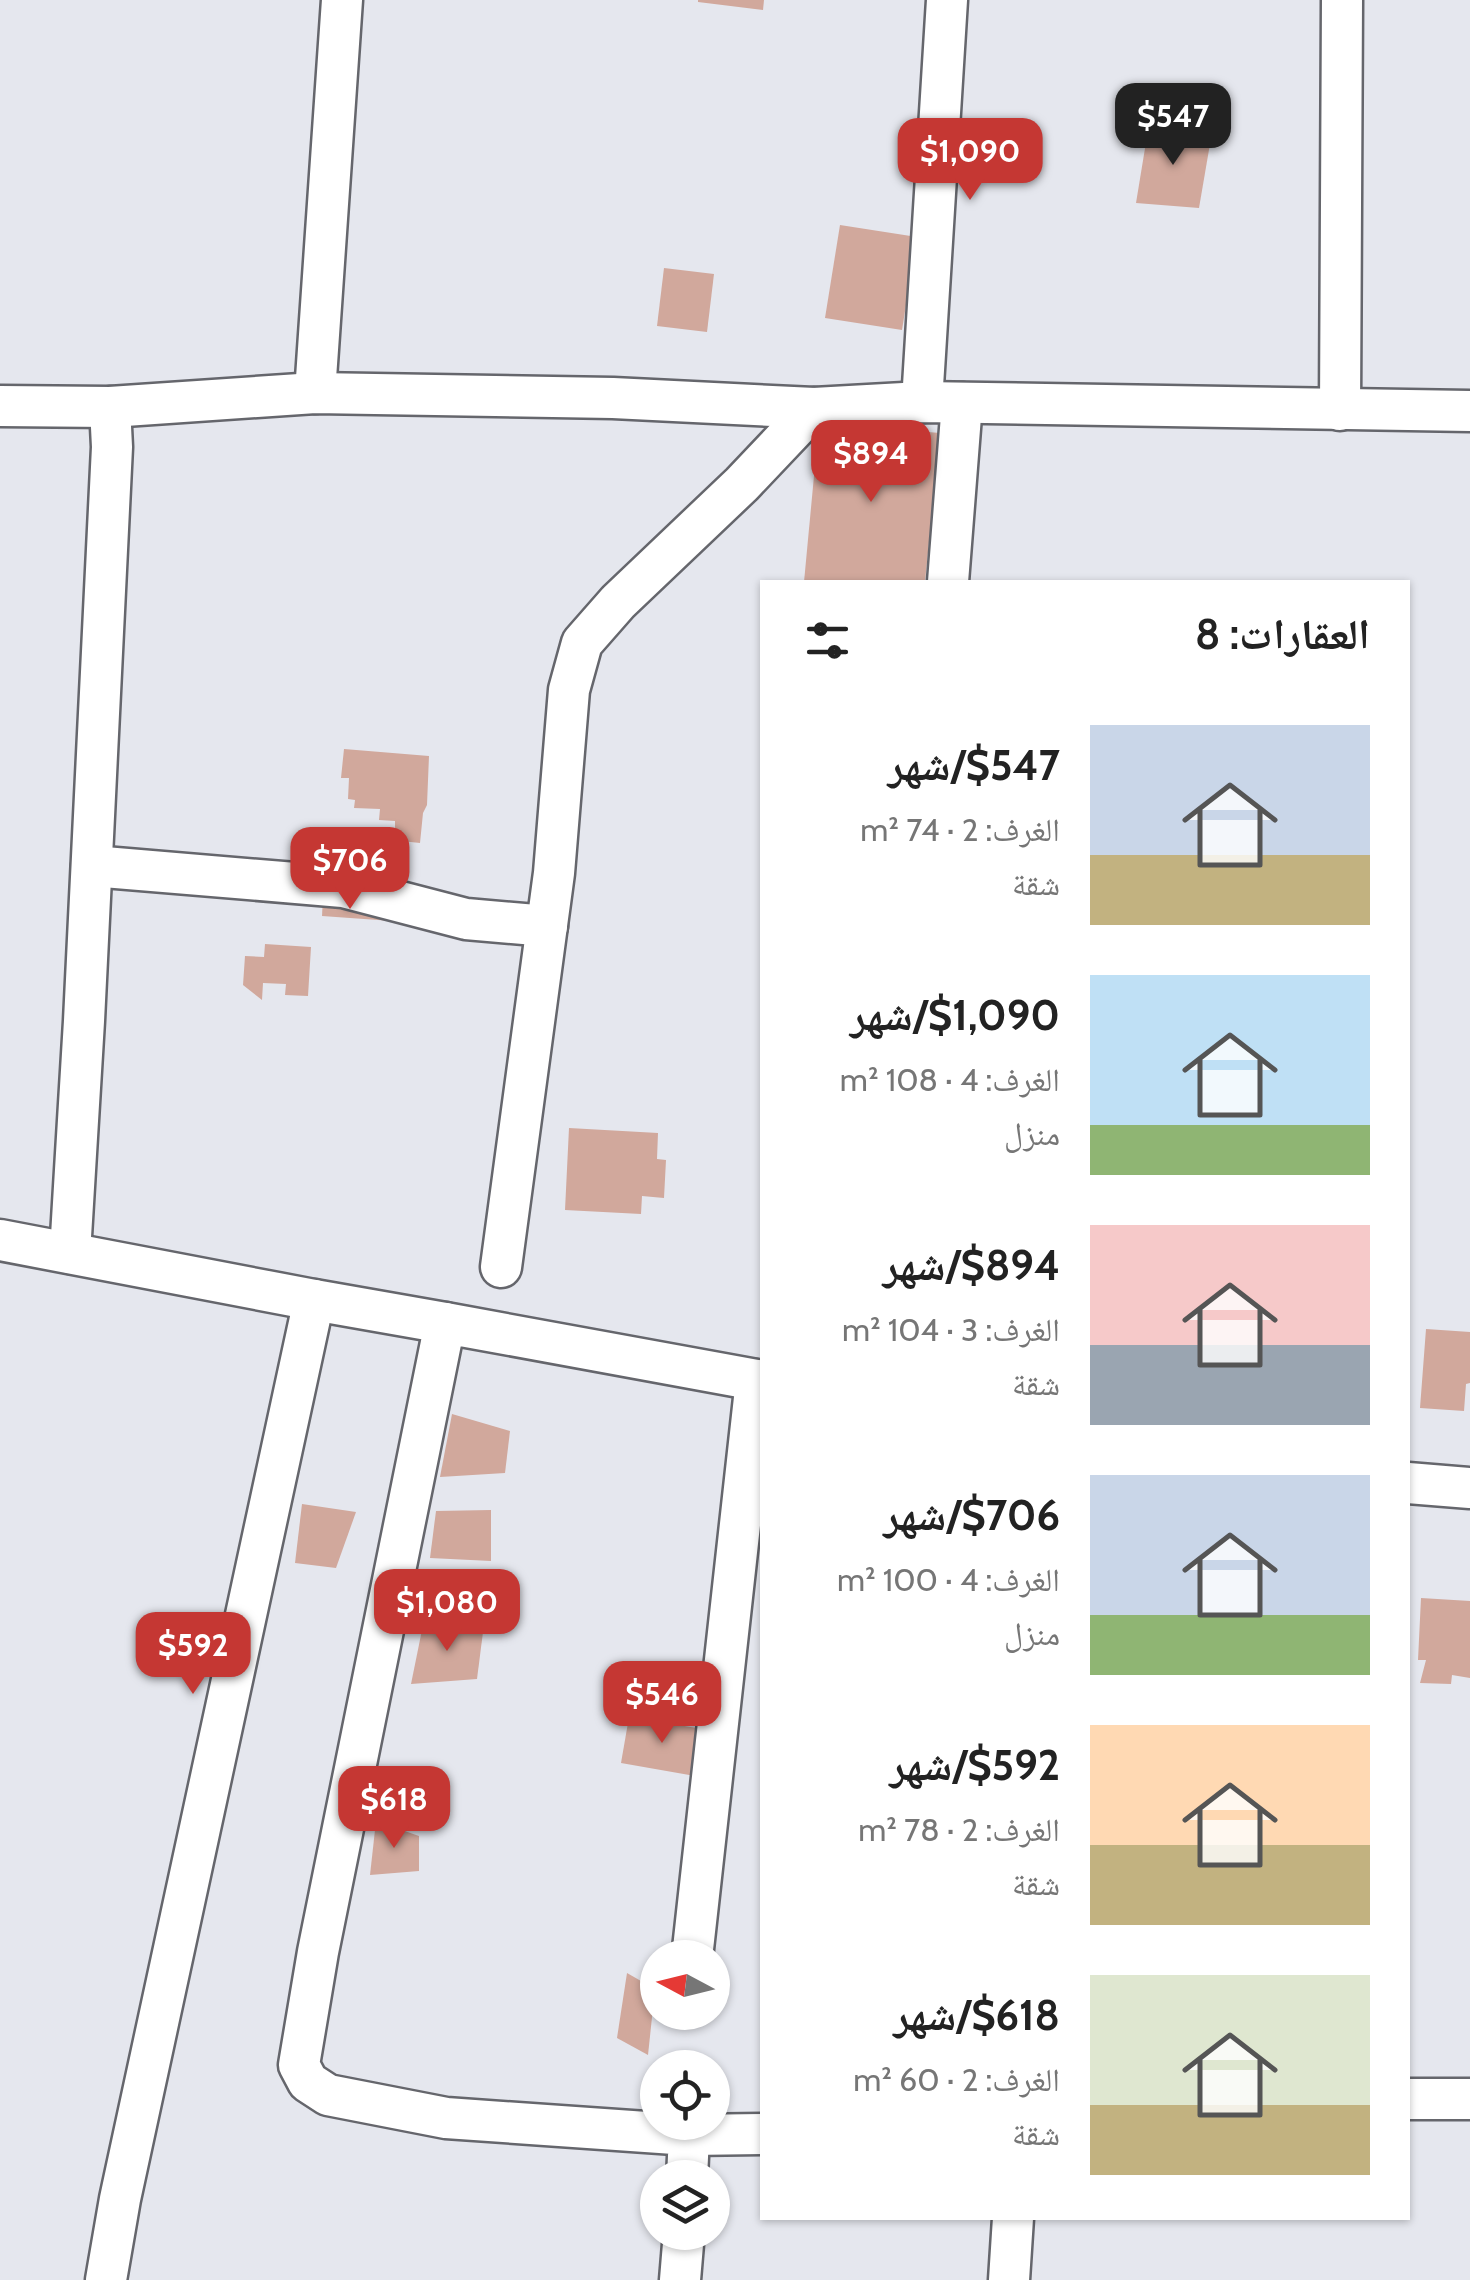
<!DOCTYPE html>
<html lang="ar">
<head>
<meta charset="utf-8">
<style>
  body { margin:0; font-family:Cabin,"Noto Naskh Arabic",sans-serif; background:#f6f6f6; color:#222; direction:rtl; height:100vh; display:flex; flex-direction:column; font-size:38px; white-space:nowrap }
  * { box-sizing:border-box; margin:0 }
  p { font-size:32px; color:#767676 }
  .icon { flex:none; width:55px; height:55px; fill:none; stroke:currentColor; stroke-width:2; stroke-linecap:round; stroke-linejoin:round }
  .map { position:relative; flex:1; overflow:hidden; direction:ltr }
  .panel { position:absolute; left:760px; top:580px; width:650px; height:1640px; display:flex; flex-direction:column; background:#fff; border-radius:0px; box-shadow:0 2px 8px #0004; direction:rtl }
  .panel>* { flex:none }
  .needle { width:65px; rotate:277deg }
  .buttons { position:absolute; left:640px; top:1940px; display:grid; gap:20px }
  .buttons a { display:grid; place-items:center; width:90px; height:90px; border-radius:50%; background:#fff; box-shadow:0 2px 8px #0004; font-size:50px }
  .price { position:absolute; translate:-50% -85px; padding:0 22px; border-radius:20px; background:#c53733; color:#fff; font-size:32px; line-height:65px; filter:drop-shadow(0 2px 5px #0008) }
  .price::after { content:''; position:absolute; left:50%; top:60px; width:30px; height:22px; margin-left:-15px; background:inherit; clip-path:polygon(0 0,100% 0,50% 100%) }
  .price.selected { background:#222; color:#fff }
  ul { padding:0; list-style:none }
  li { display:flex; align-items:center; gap:30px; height:250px; padding:0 40px }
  li span { display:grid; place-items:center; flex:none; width:280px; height:200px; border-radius:0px; color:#555 }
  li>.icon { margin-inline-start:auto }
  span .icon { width:120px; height:120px; fill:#fffc; stroke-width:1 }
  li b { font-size:42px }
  h2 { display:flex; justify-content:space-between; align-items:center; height:120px; padding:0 40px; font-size:42px }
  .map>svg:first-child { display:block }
</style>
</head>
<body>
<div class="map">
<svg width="1470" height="2280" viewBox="0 0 1470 2280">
  <rect width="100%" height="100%" fill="#e5e7ee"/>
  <g fill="#d1a89c">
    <path d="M 698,0 L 764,0 L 763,10 L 698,2 Z"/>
    <path d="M 1149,124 L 1211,138 L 1199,208 L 1136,203 Z"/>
    <path d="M 840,225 L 917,237 L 902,330 L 825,318 Z"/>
    <path d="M 664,268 L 714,274 L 707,332 L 657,326 Z"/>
    <path d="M 819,423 L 940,433 L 925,582 L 804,582 Z"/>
    <path d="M 344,749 L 429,756 L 427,805 L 423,813 L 420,843 L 401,841 L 401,833 L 395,833 L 395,821 L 379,820 L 380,809 L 354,808 L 355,800 L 348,799 L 349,778 L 341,778 Z"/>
    <path d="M 323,897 L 406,922 L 322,916 Z"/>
    <path d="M 265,944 L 311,947 L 308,996 L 285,995 L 286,984 L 263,983 L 262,1000 L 243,985 L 245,956 L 264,957 Z"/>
    <path d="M 569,1128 L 658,1133 L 657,1159 L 666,1160 L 664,1198 L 642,1196 L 641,1214 L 565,1210 Z"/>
    <path d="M 1426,1329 L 1470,1332 L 1470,1383 L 1466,1384 L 1464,1411 L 1420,1408 Z"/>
    <path d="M 452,1414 L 510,1431 L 505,1473 L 440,1477 Z"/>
    <path d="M 302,1504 L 356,1512 L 336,1568 L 295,1563 Z"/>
    <path d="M 491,1510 L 491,1561 L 430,1558 L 436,1511 Z"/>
    <path d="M 1421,1598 L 1470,1601 L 1470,1678 L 1452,1675 L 1451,1684 L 1420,1683 L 1426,1660 L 1418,1660 Z"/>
    <path d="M 424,1620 L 483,1632 L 477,1679 L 411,1684 Z"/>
    <path d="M 629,1717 L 703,1729 L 695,1776 L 621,1763 Z"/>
    <path d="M 376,1821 L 419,1836 L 419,1871 L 370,1875 Z"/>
    <path d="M 627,1973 L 655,1989 L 648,2055 L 617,2038 Z"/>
  </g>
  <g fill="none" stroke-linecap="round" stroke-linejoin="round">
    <g stroke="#65666c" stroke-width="45">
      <g id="minor">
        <path d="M 315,393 L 342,0"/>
        <path d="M 922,402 L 947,0"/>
        <path d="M 0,406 L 110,407 L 315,393 L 613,398 L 814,408 L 922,402 L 1470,411"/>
        <path d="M 1340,410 L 1342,0"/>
        <path d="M 948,582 L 962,403"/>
        <path d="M 92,866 L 343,887 L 466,919 L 547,926"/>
        <path d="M 0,1240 L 314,1300 L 120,2199 L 106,2280"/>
        <path d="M 70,1253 L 84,1021 L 112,447 L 110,407"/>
        <path d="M 501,1267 L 554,873 L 569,690 L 582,643 L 618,602 L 742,484 L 814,408"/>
        <path d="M 314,1300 L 445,1323"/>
        <path d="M 1408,1483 L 1470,1488"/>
        <path d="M 692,1958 L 756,1380"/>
        <path d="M 1408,2099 L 1470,2099"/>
        <path d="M 689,2135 L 762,2134"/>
        <path d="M 687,2178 L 689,2135 L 446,2118 L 328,2095 L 308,2082 L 299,2065 L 318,1952 L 445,1323 L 762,1381"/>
        <path d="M 680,2280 L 684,2232"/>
        <path d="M 1009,2280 L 1013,2218"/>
      </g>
    </g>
    <use href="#minor" stroke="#fff" stroke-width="40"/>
  </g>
</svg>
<div class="buttons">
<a><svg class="needle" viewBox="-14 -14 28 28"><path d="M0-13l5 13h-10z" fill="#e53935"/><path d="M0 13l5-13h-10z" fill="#767676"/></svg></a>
<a><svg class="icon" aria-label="locate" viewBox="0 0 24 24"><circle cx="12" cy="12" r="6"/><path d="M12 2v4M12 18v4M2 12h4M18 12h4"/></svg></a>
<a><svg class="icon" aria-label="layers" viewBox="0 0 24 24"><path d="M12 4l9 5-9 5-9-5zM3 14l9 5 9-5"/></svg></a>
</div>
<b class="price selected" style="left:1173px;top:168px">$547</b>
<b class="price" style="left:970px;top:203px">$1,090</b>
<b class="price" style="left:871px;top:505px">$894</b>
<b class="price" style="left:350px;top:912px">$706</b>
<b class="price" style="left:447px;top:1654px">$1,080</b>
<b class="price" style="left:193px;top:1697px">$592</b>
<b class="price" style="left:662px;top:1746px">$546</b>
<b class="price" style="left:394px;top:1851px">$618</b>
<section class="panel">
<h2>العقارات: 8<svg class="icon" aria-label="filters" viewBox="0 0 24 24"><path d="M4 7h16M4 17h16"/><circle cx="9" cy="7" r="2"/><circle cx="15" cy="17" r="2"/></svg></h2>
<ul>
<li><span style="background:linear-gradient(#c9d6e8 65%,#c2b280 0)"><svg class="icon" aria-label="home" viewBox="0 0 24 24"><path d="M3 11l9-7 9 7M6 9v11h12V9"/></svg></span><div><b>$547/شهر</b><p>الغرف: 2 · 74 m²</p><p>شقة</p></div></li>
<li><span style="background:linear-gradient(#bfe0f5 75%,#8fb573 0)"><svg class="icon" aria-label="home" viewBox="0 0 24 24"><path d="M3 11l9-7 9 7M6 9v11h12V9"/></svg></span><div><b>$1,090/شهر</b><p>الغرف: 4 · 108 m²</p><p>منزل</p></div></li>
<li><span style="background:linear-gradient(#f6c9c9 60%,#9aa5b1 0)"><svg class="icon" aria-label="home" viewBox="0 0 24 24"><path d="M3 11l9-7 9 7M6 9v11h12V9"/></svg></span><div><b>$894/شهر</b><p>الغرف: 3 · 104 m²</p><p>شقة</p></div></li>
<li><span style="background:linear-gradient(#c9d6e8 70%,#8fb573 0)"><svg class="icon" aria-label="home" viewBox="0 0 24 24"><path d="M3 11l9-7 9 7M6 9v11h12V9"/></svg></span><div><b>$706/شهر</b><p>الغرف: 4 · 100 m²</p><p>منزل</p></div></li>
<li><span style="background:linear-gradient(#ffd9b3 60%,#c2b280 0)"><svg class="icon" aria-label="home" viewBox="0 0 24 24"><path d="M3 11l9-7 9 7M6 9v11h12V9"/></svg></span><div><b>$592/شهر</b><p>الغرف: 2 · 78 m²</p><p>شقة</p></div></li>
<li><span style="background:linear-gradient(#dfe7d0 65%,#c2b280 0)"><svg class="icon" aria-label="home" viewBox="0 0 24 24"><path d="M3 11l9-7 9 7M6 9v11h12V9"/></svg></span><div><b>$618/شهر</b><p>الغرف: 2 · 60 m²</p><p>شقة</p></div></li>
</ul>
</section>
</div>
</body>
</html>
